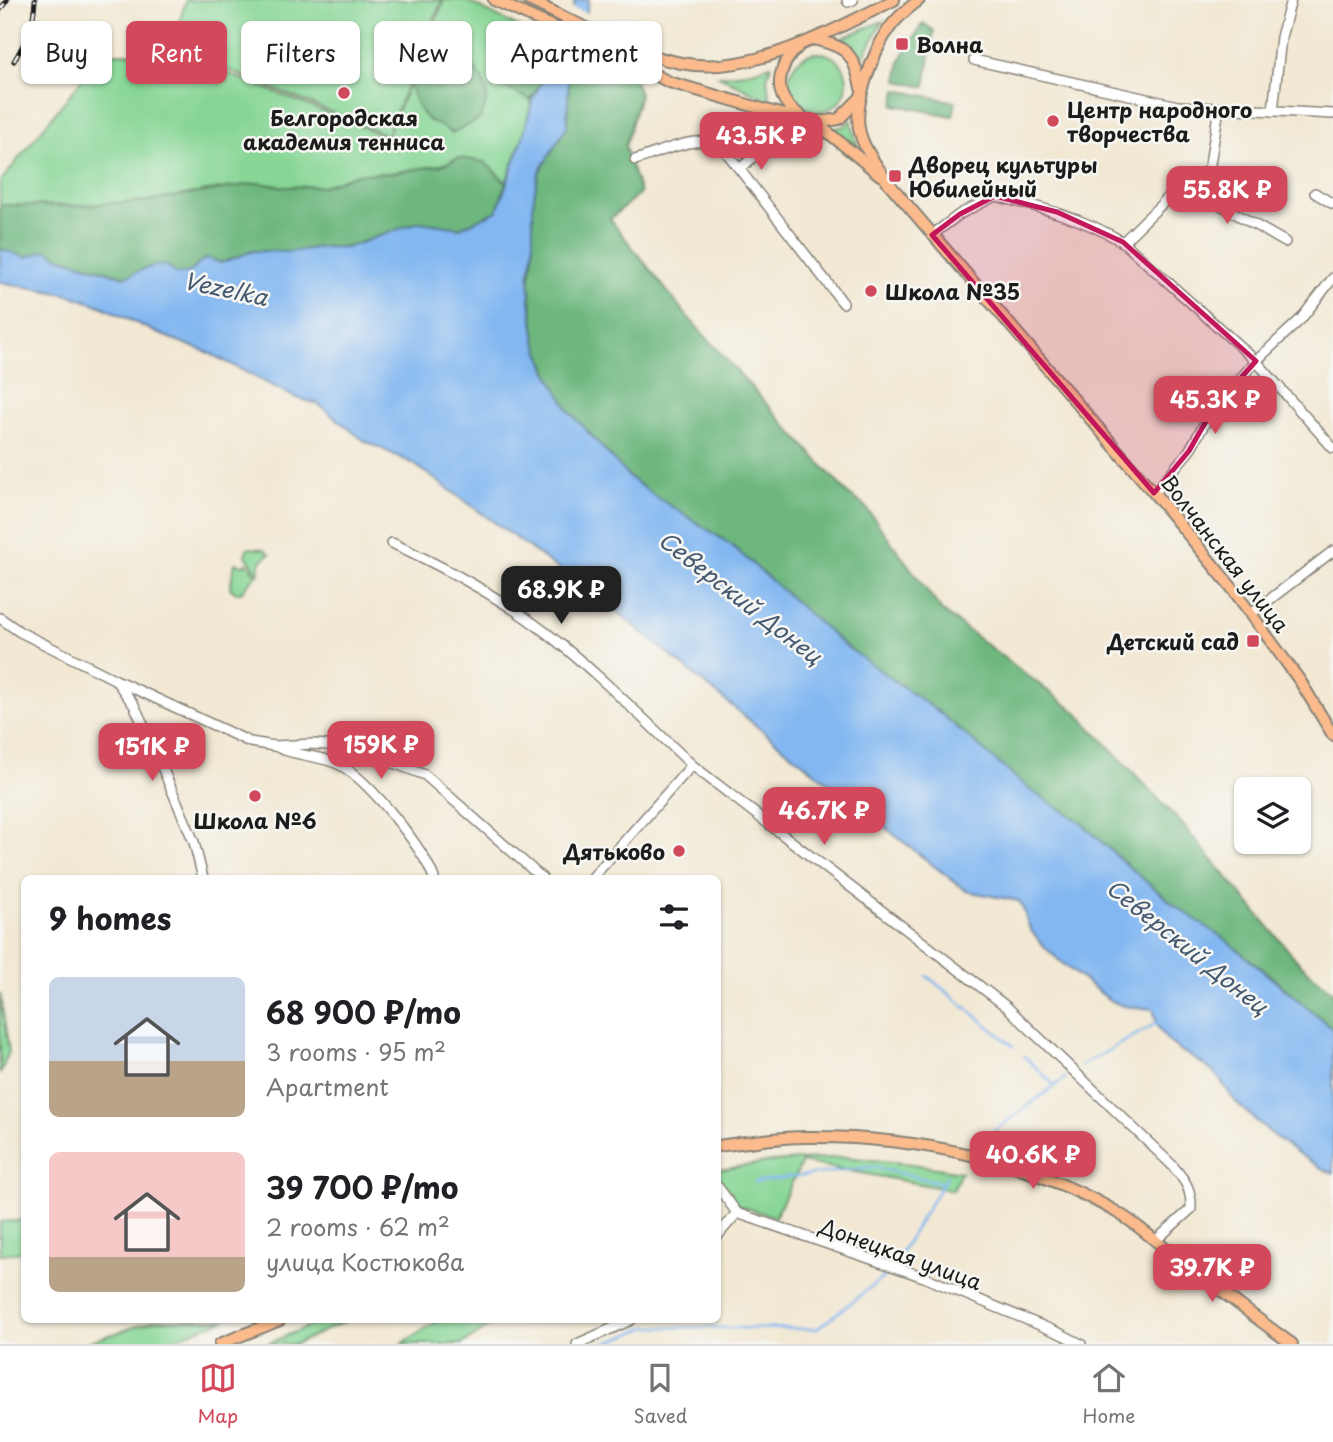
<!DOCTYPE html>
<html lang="en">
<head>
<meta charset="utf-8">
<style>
  body { margin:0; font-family:"Playpen Sans",sans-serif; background:#f6f6f6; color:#202124; height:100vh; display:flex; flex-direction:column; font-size:26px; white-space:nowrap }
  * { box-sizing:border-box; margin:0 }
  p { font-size:23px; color:#757577 }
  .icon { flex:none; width:38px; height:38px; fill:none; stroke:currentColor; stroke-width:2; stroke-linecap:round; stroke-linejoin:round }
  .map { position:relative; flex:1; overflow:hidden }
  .details { position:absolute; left:21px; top:875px; width:700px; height:448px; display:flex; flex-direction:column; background:#fff; border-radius:10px; box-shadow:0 2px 5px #0004 }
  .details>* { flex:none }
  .banner { position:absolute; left:21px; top:21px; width:700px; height:63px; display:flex; gap:14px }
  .fabs { position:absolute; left:1234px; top:777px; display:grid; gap:14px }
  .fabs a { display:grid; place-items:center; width:77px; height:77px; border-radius:10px; background:#fff; box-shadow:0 2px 5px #0004; font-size:35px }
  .price { position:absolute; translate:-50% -60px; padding:0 16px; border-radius:14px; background:#d1495b; color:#fff; font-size:23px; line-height:46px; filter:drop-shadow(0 2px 4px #0008) }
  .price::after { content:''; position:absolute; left:50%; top:42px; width:21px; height:16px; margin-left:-10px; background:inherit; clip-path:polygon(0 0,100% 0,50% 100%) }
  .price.active { background:#222; color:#fff }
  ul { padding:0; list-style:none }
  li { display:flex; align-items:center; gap:21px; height:175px; padding:0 28px }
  li span { display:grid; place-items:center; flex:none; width:196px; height:140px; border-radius:10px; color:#555 }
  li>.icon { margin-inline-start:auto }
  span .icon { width:84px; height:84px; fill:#fffc; stroke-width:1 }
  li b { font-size:30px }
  h2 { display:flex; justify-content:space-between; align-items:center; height:84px; padding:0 28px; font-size:30px }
  .tag { padding:0 24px; border-radius:10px; background:#fff; box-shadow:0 2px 5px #0004; font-size:24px; line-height:63px }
  .tag.active { background:#d1495b; color:#fff }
  .tab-bar { display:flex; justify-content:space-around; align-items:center; height:98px; border-top:2px solid #e0e0e0; background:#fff; font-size:19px; color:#757577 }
  .tab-bar a { display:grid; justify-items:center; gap:4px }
  .tab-bar .active { color:#d1495b }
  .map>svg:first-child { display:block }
</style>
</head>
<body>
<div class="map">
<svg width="1333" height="1344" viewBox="0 0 1333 1344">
  <rect width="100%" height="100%" fill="#f6f6f2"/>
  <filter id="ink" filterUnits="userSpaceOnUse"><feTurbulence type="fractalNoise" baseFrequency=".0143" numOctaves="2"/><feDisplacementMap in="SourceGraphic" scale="14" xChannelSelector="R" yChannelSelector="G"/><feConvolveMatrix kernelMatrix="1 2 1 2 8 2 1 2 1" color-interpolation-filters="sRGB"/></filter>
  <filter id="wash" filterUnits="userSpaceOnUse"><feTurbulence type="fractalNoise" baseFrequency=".00686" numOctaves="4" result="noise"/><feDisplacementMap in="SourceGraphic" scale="28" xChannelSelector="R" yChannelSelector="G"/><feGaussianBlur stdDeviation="1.57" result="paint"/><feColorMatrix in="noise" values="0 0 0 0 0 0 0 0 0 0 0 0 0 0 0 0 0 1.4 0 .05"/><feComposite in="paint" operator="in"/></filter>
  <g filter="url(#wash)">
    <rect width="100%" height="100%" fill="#f2e8d3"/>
    <g fill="#87d695" stroke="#527958" stroke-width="2">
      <path d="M 186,0 L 442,0 L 387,135 L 179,50 L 180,20 Z"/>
      <path d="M 444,0 L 465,0 L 526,31 L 520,35 L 530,100 L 533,98 L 523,137 L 506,182 L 484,162 L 458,158 L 442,165 L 390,173 L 357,174 L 324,186 L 287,187 L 258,183 L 147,201 L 73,206 L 0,205 L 0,182 L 103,53 L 179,54 L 387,137 L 409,84 L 418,107 L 451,133 L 451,45 L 436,38 L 432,31 Z"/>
      <path d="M 883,21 L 862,59 L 851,43 L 842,38 Z"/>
      <circle cx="818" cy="82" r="29"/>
      <path d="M 771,65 L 767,79 L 770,101 L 719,76 L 745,73 Z"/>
      <path d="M 851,119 L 858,149 L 831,129 L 845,126 Z"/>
      <path d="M 251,548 L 263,549 L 270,554 L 261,561 L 258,574 L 245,554 L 247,549 Z"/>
      <path d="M 235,563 L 243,565 L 247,563 L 256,575 L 241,592 L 236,593 L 230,588 Z"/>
      <path d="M 0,993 L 9,1052 L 0,1074 Z"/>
      <path d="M 845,1157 L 912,1164 L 961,1172 L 953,1190 L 802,1162 L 775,1217 L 736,1205 L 720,1182 L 718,1183 L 718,1170 L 770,1162 Z"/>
      <path d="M 24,1220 L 24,1252 L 0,1254 L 0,1222 Z"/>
      <path d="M 156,1320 L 225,1320 L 158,1344 L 82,1344 Z"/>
      <path d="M 323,1320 L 348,1320 L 296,1344 L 267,1344 Z"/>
      <path d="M 439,1320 L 499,1320 L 462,1344 L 401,1344 Z"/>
    </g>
    <g fill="#6db77e" stroke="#446a4d" stroke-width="2">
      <path d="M 923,23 L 934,31 L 925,87 L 898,81 L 900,60 Z"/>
      <path d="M 432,31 C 437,40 445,41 453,47 C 467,57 487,79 487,97 C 487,104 482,113 480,119 L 452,133 C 444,127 438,125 430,121 C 419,115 414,96 409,84 Z"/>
      <path d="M 526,31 L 559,47 L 545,76 L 530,100 L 504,87 L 498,74 L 520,35 Z"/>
      <path d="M 578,56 L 633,75 L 640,94 L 625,147 L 640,193 L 610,219 L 687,316 L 848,494 L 864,505 L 942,611 L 1076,712 L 1181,823 L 1300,964 L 1333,992 L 1333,1029 L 1260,967 L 1173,904 L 1130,868 L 1079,821 L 1030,790 L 940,713 L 844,645 L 730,544 L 652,494 L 629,477 L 569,411 L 556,391 L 536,341 L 529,285 L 533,255 L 533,203 L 536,185 L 539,172 L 567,126 L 569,74 Z"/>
      <path d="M 897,90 L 956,102 L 953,116 L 894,105 Z"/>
      <path d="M 458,158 L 484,162 L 506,182 L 497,211 L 460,228 L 419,222 L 348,247 L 320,247 L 290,252 L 253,251 L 221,263 L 207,258 C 193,265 198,274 176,274 C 173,271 170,267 167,266 C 156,262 135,273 126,277 L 59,257 C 46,248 42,256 27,257 C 19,258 8,252 0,249 L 0,205 L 73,206 L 147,201 L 258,183 L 287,187 L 324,186 L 357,174 L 390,173 L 442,165 Z"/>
    </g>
    <path fill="#82b7f1" stroke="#4f6a86" stroke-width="2" d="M 574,0 L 589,0 L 578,56 L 569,74 L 567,126 L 539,172 L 536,185 L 533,203 L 533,255 L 529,273 L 530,301 L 536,341 L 546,369 L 569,411 L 629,477 L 652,494 L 730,544 L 844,645 L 940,713 L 1030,790 L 1079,821 L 1130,868 L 1173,904 L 1227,941 L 1333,1029 L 1333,1174 C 1303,1160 1261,1127 1237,1103 C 1228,1094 1224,1082 1214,1073 C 1197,1056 1166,1049 1157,1024 C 1155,1019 1155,1014 1153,1009 L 1123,1006 L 1111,1001 C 1085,980 1052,959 1032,932 C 1025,922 1026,910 1019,901 L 966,891 L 765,733 L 615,610 L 414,464 L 363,440 L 318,404 L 294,397 L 209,353 L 157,333 L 101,306 L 70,295 L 0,282 L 0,249 L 27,257 L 47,250 L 59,257 L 124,277 C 134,274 155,262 166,266 C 170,267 173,271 176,274 C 198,274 193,264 207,258 L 221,263 L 253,251 L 290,252 L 320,247 L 346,248 L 419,222 L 460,228 L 497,211 L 523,137 L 533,98 L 553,61 L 574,5 Z"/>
    <path fill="#f2e8d3" d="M 570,6 L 590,15 L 583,47 L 559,36 Z"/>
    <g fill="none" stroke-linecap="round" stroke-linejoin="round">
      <g stroke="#82b7f1" stroke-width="2.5">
        <path d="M 927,976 L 1013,1046"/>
        <path d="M 1024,1056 L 1054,1085"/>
        <path d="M 1081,1066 L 1157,1023"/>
        <path d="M 986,1137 L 1065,1078"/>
        <path d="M 755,1182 L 872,1167 L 943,1183"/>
        <path d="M 895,1262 L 947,1176"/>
        <path d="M 605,1344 L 647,1327 L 817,1329 L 890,1272"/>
      </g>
    </g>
  </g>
  <g filter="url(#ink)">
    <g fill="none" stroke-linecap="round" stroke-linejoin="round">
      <g stroke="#878278" stroke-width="12">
        <g id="minor">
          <path d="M 847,0 L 848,2 L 853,0"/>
          <path d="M 974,60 L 1178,106 L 1333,114"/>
          <path d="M 1273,111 L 1281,37 L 1291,0"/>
          <path d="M 635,160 C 658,153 698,134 720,144 L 843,303"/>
          <path d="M 740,169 L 763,148 L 780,114"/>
          <path d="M 1184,184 L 1285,242"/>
          <path d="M 1315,193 L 1333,204"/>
          <path d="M 932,235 L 960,214 L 995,196 C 1040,207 1083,218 1123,242 L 1256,361 L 1333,448"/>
          <path d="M 1123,242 L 1180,186 L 1209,170 L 1219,108"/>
          <path d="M 1154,493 L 1189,451 L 1213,409 L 1256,361 L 1301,319 L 1333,278"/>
          <path d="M 392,543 C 446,568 502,598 549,635 C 599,674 645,721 692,765"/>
          <path d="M 1252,613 L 1333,551"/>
          <path d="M 0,618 L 20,632 L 116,680 L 250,742 L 274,746 L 314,744 L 338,746 L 362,751 L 425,775 L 542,878"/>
          <path d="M 117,682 L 134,705 L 150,739 L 194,842 L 203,878"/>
          <path d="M 277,747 C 297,757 321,755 340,765 C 369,780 423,848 434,878"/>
          <path d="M 592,878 L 692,765 L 1007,1007 L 1171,1164 C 1184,1179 1192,1188 1191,1209 L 1155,1241"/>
          <path d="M 718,1187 L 737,1213 L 924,1277 L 1059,1333 L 1081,1344"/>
          <path d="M 718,1235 L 737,1213"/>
          <path d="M 577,1344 L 631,1320"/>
        </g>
      </g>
      <g stroke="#878278" stroke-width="14">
        <g id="major">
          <path d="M 494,0 L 624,59 L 669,82 L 780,114 L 814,121 L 827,121 L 839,119 L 860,98"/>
          <path d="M 528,0 C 577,22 628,53 681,63 C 751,77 833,30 894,0"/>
          <path d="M 919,0 C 907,9 896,18 888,30 C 874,51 854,103 859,128 C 862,147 876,164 886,180 L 1154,493 L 1232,588 L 1300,681 L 1333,735"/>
          <path d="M 813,39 C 848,47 854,54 861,88"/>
          <path d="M 798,47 C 776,68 771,97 800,115"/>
          <path d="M 814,121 L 880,175"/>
          <path d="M 718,1146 C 747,1142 777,1137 807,1137 C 913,1136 1027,1159 1118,1213 C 1136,1223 1152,1239 1169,1251 C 1210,1282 1250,1314 1292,1344"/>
          <path d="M 220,1344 L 280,1320"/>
        </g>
      </g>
      <use href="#minor" stroke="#fff" stroke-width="9"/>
      <use href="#major" stroke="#fbbb8c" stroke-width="10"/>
      <g stroke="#1c1c1c" stroke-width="5">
        <g id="rail">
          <path d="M 0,10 L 7,0"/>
          <path d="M 14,61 C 26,41 34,24 35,0"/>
        </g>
      </g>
      <use href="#rail" stroke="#f6f6f2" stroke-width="2.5" stroke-dasharray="8" stroke-linecap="butt"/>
    </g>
  </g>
  <path fill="#c2185b" fill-opacity="0.2" stroke="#c2185b" stroke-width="5" stroke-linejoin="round" d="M 995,196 L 1057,212 L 1123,242 L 1256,361 L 1213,409 L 1189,451 L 1154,493 L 932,235 L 960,214 Z"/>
  <g fill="#d1495b" stroke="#f6f6f2" stroke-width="2.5">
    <rect x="895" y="37" width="14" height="14" rx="3.5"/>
    <circle cx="344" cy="93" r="7"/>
    <circle cx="1053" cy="121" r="7"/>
    <rect x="888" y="169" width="14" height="14" rx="3.5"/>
    <circle cx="871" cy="291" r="7"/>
    <rect x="1246" y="634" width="14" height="14" rx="3.5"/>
    <circle cx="255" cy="796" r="7"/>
    <circle cx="679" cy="851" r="7"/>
  </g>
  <g text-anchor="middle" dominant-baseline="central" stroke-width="5" stroke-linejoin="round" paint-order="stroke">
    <g font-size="21" font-weight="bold" fill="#1c1c1c" stroke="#f6f6f2" text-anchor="start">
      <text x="916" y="44">Волна</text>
      <text x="1067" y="109">Центр народного<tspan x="1067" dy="24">творчества</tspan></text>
      <text x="344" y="117" text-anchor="middle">Белгородская<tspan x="344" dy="24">академия тенниса</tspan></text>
      <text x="909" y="164">Дворец культуры<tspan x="909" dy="24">Юбилейный</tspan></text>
      <text x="885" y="291">Школа №35</text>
      <text x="1239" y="641" text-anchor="end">Детский сад</text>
      <text x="255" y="820" text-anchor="middle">Школа №6</text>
      <text x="665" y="851" text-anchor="end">Дятьково</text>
    </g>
    <g font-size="21" fill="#1c1c1c" stroke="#f6f6f2">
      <text transform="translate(1226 553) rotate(52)">Волчанская улица</text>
      <text transform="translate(901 1253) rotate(20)">Донецкая улица</text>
    </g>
    <g font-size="23" font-style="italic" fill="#455a71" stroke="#f6f6f2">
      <text transform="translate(226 288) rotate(12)">Vezelka</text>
      <text transform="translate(741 597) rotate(38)">Северский Донец</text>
      <text transform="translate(1188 946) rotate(39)">Северский Донец</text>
    </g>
  </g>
</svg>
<div class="fabs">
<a><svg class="icon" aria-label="layers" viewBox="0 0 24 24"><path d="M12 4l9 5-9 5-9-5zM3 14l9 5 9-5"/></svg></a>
</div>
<b class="price" style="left:761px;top:172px">43.5K ₽</b>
<b class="price" style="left:1227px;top:226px">55.8K ₽</b>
<b class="price" style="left:1215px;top:436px">45.3K ₽</b>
<b class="price active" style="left:561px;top:626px">68.9K ₽</b>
<b class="price" style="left:381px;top:781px">159K ₽</b>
<b class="price" style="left:152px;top:783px">151K ₽</b>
<b class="price" style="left:824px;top:847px">46.7K ₽</b>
<b class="price" style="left:1033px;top:1191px">40.6K ₽</b>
<b class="price" style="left:1212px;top:1304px">39.7K ₽</b>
<div class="banner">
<a class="tag">Buy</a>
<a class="tag active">Rent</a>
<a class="tag">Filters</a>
<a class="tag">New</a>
<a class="tag">Apartment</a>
</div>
<section class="details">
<h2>9 homes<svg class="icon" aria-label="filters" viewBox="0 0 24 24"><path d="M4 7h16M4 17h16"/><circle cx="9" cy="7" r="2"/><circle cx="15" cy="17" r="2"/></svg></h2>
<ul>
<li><span style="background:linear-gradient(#c9d6e8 60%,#b9a48a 0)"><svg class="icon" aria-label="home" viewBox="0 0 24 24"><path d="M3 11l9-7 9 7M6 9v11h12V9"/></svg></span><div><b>68 900 ₽/mo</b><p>3 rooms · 95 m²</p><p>Apartment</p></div></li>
<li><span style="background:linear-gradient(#f6c9c9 75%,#b9a48a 0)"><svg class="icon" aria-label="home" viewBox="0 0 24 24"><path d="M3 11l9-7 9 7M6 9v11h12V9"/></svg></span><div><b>39 700 ₽/mo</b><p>2 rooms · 62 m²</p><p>улица Костюкова</p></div></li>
</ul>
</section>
</div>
<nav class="tab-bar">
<a class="active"><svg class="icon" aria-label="map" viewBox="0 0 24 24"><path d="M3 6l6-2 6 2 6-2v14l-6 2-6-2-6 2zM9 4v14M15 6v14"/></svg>Map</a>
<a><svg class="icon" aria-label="saved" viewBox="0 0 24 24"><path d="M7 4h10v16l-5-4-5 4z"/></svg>Saved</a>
<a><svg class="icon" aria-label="home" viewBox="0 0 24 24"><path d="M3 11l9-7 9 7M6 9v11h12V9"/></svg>Home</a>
</nav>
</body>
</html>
